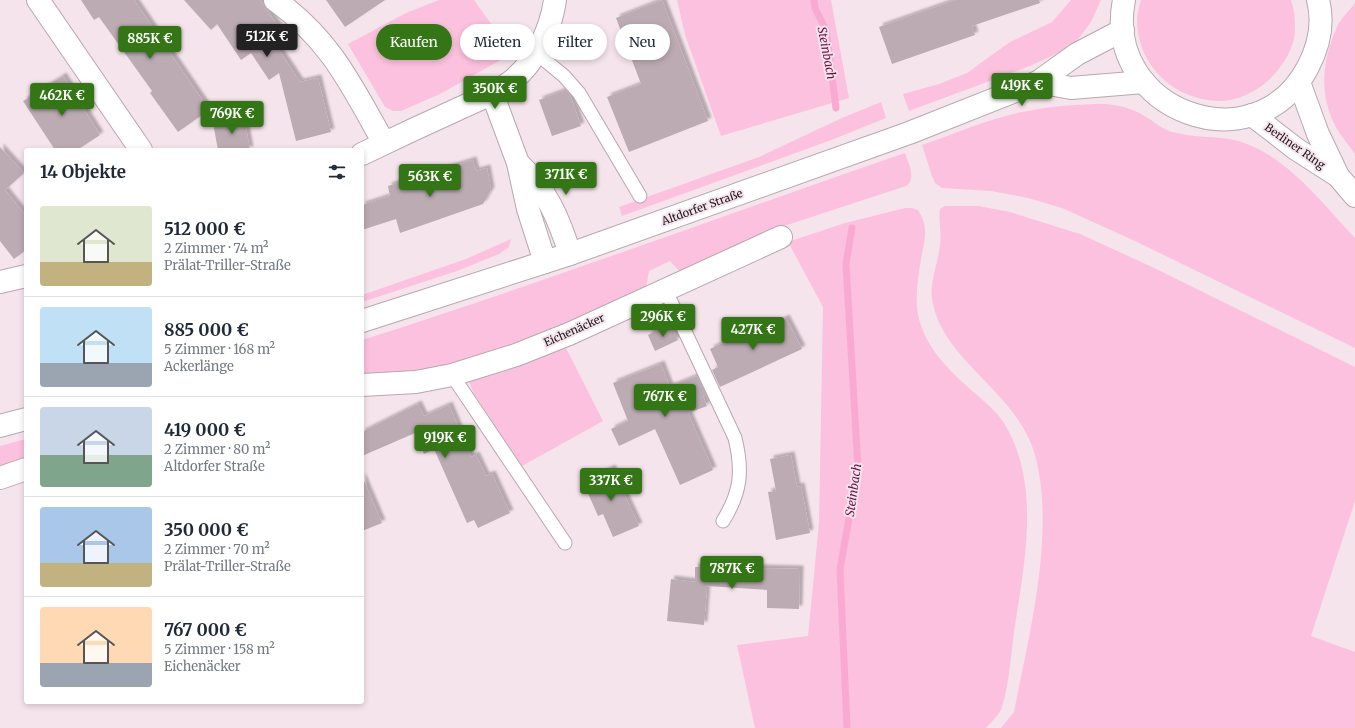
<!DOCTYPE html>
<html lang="de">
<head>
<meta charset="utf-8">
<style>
  body { margin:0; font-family:Merriweather,serif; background:#f6f6f7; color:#1f2937; height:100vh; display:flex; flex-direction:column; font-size:15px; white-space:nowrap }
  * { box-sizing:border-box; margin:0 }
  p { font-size:13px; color:#747a83 }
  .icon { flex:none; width:22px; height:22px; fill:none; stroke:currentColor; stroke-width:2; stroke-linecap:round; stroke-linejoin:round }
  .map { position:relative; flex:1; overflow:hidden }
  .side { position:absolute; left:24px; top:148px; width:340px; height:556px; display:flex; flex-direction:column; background:#fff; border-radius:4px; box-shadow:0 2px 6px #0003 }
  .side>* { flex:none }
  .guide { position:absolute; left:376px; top:24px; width:380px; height:36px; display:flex; gap:8px }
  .price { position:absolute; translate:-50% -34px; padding:0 9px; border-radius:4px; background:#347615; color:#fff; font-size:13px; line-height:26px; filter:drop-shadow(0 1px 2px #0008) }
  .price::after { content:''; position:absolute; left:50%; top:24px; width:12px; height:9px; margin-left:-6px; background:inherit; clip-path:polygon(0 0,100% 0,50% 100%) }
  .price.current { background:#222; color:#fff }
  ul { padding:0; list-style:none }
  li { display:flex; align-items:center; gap:12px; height:100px; padding:0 16px }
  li+li { border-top:1px solid #e0e1e3 }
  li span { display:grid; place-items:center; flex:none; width:112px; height:80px; border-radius:4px; color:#555 }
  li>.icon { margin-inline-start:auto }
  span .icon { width:48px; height:48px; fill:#fffc; stroke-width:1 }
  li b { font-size:17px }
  h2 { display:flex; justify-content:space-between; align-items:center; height:48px; padding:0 16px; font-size:17px }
  .pill { padding:0 14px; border-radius:18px; background:#fff; box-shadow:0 2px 6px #0003; font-size:14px; line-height:36px }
  .pill.current { background:#347615; color:#fff }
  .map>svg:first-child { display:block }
</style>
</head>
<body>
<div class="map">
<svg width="1355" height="728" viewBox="0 0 1355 728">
  <defs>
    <filter id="shadow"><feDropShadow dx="3.5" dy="-3.5" stdDeviation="1" flood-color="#0004"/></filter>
  </defs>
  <rect width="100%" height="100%" fill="#f6e4ec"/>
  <g fill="#fcc1de">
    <path d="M 439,0 L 474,0 L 494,28 L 506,57 L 440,94 L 401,111 L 393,111 L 385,107 L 348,44 L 406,13 Z"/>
    <path d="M 677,0 L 831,0 L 849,98 L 721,136 L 685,35 Z"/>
    <path d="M 1071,0 L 1101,0 L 1091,22 L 1076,42 L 1060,52 L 1030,66 L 909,111 L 903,94 L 939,84 L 967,73 L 1010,42 L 1052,22 Z"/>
    <path d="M 1141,0 L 1291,0 C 1295,12 1296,26 1294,39 C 1286,71 1253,101 1219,101 C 1175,100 1138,67 1137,21 C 1137,14 1139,7 1141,0 Z"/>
    <path d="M 1355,3 L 1355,154 C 1349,146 1342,137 1337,129 C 1318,95 1322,59 1338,25 C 1342,17 1350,10 1355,3 Z"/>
    <path d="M 881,102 L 886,118 L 834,139 L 622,216 L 619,207 L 759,157 L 842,118 Z"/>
    <path d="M 1105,104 C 1118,105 1131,108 1143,115 C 1154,121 1163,131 1177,133 C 1196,138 1216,136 1234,140 C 1284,152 1321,202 1355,238 L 1355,348 L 1135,241 L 1062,208 L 1028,198 L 991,191 L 942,188 L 935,183 L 932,176 L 922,145 C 957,133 992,117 1028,111 C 1053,106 1079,104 1105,104 Z"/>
    <path d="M 905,153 C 908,162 917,179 906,186 L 781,227 L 680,272 L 670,261 L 649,271 L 646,288 C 593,311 541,336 485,355 C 447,368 403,373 362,374 L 362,340 C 545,282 724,215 905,153 Z"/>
    <path d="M 945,206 L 979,206 L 1010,212 L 1080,234 L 1150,266 L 1355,367 L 1355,501 L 1311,636 L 1355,652 L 1355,728 L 1001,728 L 1014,712 C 1029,635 1056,532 1035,455 C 1018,393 945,362 933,304 C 928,284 938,265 940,245 C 942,233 938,220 940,209 Z"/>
    <path d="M 905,208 L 912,208 L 918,210 C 930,229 924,240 921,259 C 918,278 914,301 919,319 C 928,352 952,373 977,395 C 986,403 997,412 1004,423 C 1042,485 1024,565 1014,632 C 1011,656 1009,684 1002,707 C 1000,714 991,722 986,728 L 755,728 L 737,645 L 808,636 L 819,523 L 823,307 L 788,242 L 845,223 Z"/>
    <path d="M 511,239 L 509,247 L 499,254 L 457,271 L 362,302 L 362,295 L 466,259 Z"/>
    <path d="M 565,346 L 603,421 L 522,466 L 474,394 L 469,382 L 473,377 Z"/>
    <path d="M 26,439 L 26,460 L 0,469 L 0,446 Z"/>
  </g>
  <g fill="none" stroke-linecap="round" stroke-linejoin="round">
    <g stroke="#faaad2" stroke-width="7">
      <path d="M 814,0 L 815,8 L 826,30 L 836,108"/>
      <path d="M 847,728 L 840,569 L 858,468 L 846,264 L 852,228"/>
    </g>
  </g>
  <g fill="#bcabb3" filter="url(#shadow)">
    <path d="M 81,0 L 134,0 L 209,110 L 178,132 L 150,93 L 152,91 L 99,17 L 94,20 Z"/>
    <path d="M 184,0 L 260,0 L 281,31 L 271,38 L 300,82 L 318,78 L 331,132 L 296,141 L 279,73 L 269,80 L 251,53 L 241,60 L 217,24 L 211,30 Z"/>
    <path d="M 326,0 L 385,0 L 345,27 Z"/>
    <path d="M 662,0 L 708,121 L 629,152 L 607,97 L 641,84 L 616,18 Z"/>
    <path d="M 956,0 L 1039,0 L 1040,3 L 972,26 L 975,35 L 892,64 L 879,27 Z"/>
    <path d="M 63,76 L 100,135 L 77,150 L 55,150 L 23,101 Z"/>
    <path d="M 566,90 L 570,95 L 581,126 L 552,136 L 539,100 Z"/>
    <path d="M 244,117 L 250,150 L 218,150 L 213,123 Z"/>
    <path d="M 0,147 L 24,173 L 5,190 L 26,216 L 26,250 L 14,259 L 0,241 Z"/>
    <path d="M 473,160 L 476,171 L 487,168 L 491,190 L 483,204 L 400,233 L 396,219 L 362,230 L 362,205 L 390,196 L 388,186 Z"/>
    <path d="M 786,318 L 802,349 L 720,387 L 712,370 L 718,367 L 710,349 L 756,327 L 758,333 Z"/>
    <path d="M 670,324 L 678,340 L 655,351 L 648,335 Z"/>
    <path d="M 661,364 L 670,387 L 697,376 L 706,394 L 703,396 L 707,406 L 688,413 L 713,470 L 680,485 L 655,429 L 619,446 L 611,429 L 628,421 L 613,383 Z"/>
    <path d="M 418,404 L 424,416 L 449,405 L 471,457 L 476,455 L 486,476 L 492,474 L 510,513 L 478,528 L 474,520 L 467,523 L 434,449 L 424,454 L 415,433 L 362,456 L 362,432 Z"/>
    <path d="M 791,455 L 797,487 L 801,486 L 810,533 L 776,540 L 768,492 L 776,491 L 770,459 Z"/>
    <path d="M 612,468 L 639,526 L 613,537 L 603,514 L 598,516 L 583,482 Z"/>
    <path d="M 362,476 L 382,523 L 362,531 Z"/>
    <path d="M 695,567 L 800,569 L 799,609 L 767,608 L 767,590 L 707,586 L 704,625 L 667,621 L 671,579 L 695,582 Z"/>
  </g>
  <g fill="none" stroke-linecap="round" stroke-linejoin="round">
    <g stroke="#b8a7af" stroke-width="15">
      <g id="lane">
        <path d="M 535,52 L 564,76 L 579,93 L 640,196"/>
        <path d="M 665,289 L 735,438 C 743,471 741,492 723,521"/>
        <path d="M 452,375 L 565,543"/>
      </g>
    </g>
    <g stroke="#b8a7af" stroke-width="24">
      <g id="street">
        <path d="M 38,0 L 141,150"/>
        <path d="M 275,0 C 331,40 351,85 384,143"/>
        <path d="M 492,93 L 518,163 L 528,209 L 545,262"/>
        <path d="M 362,154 C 393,139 425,124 456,110 C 475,101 497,93 513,80 C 536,61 551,29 555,0"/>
        <path d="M 518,163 C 547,191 558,216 570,254"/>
        <path d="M 0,282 L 26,276"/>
        <path d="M 362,385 L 416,382 L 452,375 L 516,355 L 569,334 L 781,237"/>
        <path d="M 0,478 L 26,469"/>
      </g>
    </g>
    <g stroke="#b8a7af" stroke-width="24">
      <g id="secondary">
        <path d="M 1038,82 L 1071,88 L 1144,82"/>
        <path d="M 362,321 L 570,254 L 909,133 L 1038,82 L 1077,54 L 1123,30"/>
        <path d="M 0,426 L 26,419"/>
      </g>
    </g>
    <g stroke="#b8a7af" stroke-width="24">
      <g id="primary">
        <path d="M 1124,0 C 1102,110 1255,168 1308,67 C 1319,46 1324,23 1318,0"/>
        <path d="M 1299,82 L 1318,134 L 1338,176 L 1355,196"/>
        <path d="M 1252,115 L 1296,149 L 1338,176"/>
      </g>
    </g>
    <use href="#lane" stroke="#fff" stroke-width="13"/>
    <use href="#street" stroke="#fff" stroke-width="22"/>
    <use href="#secondary" stroke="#fff" stroke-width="22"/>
    <use href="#primary" stroke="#fff" stroke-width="22"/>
  </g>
  <g text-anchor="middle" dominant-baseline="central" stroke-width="4" stroke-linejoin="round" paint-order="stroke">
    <g font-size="11" fill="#1c1618" stroke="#f6e4ec">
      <text transform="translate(1295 146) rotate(35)">Berliner Ring</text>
      <text transform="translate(702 207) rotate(-20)">Altdorfer Straße</text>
      <text transform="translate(574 330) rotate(-24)">Eichenäcker</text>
    </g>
    <g font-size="12" font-style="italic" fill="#6b0f48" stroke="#f6e4ec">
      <text transform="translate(827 53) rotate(79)">Steinbach</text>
      <text transform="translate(853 490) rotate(-82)">Steinbach</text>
    </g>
  </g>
</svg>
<b class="price current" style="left:267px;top:58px">512K €</b>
<b class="price" style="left:150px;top:60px">885K €</b>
<b class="price" style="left:1022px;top:107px">419K €</b>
<b class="price" style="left:495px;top:110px">350K €</b>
<b class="price" style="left:62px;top:117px">462K €</b>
<b class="price" style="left:232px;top:135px">769K €</b>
<b class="price" style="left:566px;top:196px">371K €</b>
<b class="price" style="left:430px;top:198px">563K €</b>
<b class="price" style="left:663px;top:338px">296K €</b>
<b class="price" style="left:753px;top:351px">427K €</b>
<b class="price" style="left:665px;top:418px">767K €</b>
<b class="price" style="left:445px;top:459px">919K €</b>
<b class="price" style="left:611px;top:502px">337K €</b>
<b class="price" style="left:732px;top:590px">787K €</b>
<div class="guide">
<a class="pill current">Kaufen</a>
<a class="pill">Mieten</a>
<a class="pill">Filter</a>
<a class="pill">Neu</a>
</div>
<section class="side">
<h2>14 Objekte<svg class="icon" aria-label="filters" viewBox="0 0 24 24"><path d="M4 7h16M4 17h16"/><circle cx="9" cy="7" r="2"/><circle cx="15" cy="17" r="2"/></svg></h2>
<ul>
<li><span style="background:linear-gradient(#dfe7d0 70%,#c2b280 0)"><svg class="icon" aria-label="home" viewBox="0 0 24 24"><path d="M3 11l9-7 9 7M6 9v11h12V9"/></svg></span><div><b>512 000 €</b><p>2 Zimmer · 74 m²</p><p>Prälat-Triller-Straße</p></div></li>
<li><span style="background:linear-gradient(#bfe0f5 70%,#9aa5b1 0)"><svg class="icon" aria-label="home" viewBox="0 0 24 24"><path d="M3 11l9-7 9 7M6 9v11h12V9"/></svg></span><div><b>885 000 €</b><p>5 Zimmer · 168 m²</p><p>Ackerlänge</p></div></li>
<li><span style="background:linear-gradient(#c9d6e8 60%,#7fa58c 0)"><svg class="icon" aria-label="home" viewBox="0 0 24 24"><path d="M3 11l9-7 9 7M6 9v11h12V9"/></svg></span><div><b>419 000 €</b><p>2 Zimmer · 80 m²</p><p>Altdorfer Straße</p></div></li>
<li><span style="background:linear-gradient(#a9c7e8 70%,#c2b280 0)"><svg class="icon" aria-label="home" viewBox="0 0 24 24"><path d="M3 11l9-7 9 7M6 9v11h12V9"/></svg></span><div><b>350 000 €</b><p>2 Zimmer · 70 m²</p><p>Prälat-Triller-Straße</p></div></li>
<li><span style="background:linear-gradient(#ffd9b3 70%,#9aa5b1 0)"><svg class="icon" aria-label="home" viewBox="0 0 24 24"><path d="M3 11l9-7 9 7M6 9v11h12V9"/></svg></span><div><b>767 000 €</b><p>5 Zimmer · 158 m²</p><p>Eichenäcker</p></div></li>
</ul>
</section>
</div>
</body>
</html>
